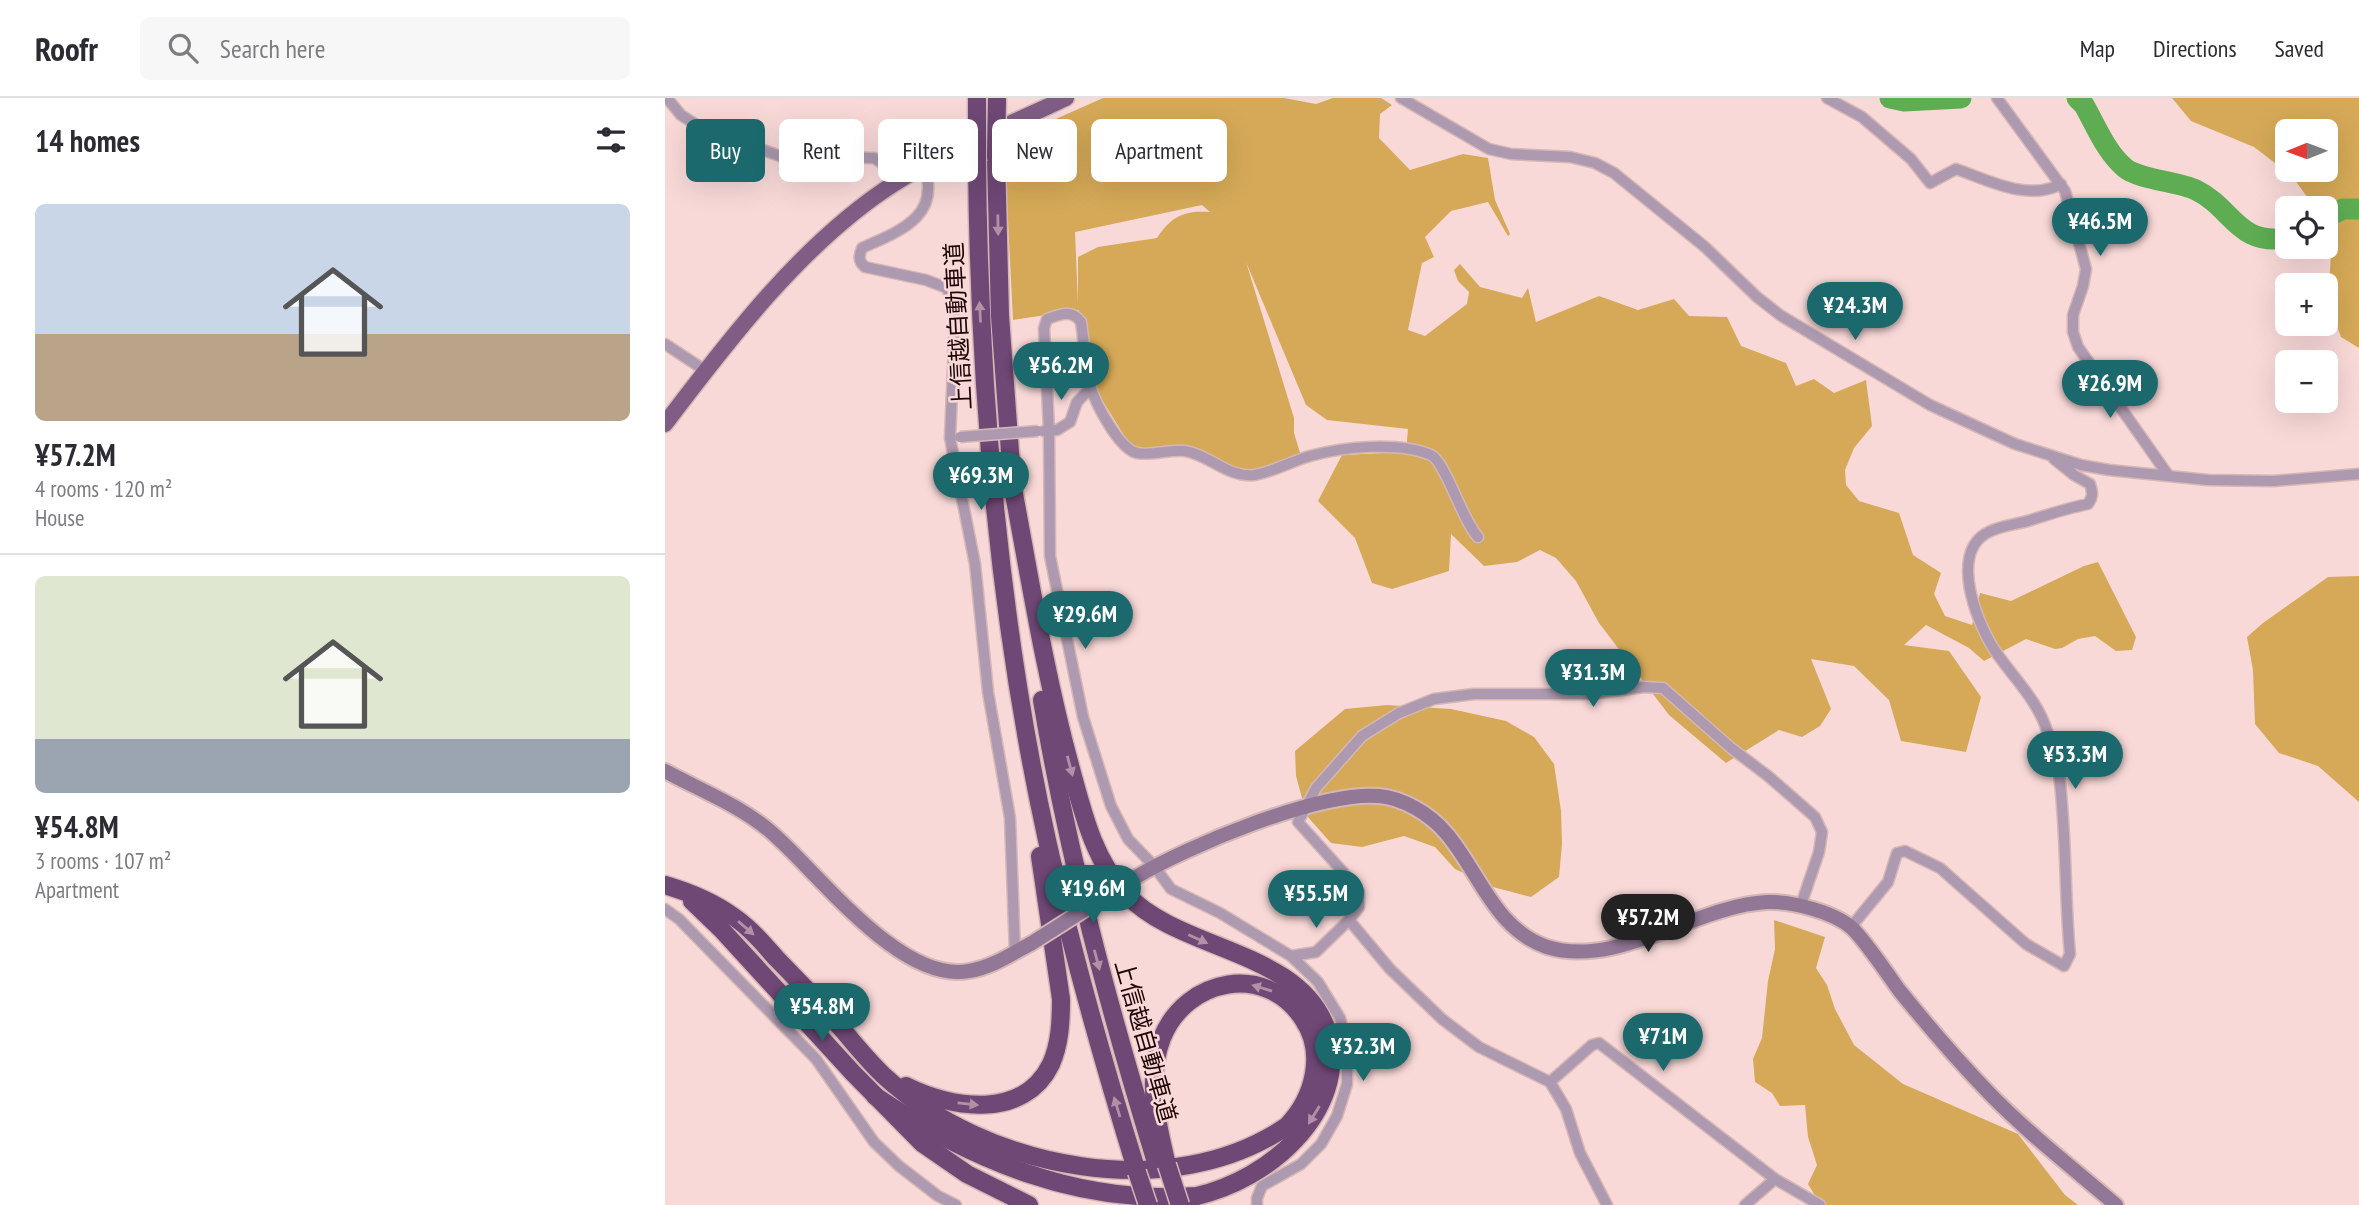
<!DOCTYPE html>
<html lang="en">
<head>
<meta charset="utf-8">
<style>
  body { margin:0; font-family:"PT Sans Narrow","Noto Sans JP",sans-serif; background:#f7f7f7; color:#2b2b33; height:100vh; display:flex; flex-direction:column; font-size:26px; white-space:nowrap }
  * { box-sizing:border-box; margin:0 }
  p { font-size:23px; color:#7c7c81 }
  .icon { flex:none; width:38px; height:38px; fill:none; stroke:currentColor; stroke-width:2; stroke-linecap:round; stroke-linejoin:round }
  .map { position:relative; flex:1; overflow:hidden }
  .panel { display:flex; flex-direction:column; background:#fff; width:665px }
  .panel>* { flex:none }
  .top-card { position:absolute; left:21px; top:21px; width:665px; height:63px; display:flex; gap:14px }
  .needle { width:46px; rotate:269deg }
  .fabs { position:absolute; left:1610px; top:21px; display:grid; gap:14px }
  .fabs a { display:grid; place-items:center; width:63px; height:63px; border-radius:10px; background:#fff; box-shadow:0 7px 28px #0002; font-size:35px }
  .price { position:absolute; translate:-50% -60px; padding:0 16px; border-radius:24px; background:#1b686d; color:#fff; font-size:23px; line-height:46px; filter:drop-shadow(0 2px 4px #0008) }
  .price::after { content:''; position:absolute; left:50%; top:42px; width:21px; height:16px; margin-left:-10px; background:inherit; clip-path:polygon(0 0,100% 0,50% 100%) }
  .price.on { background:#222; color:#fff }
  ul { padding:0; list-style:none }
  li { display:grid; align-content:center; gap:14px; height:371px; padding:0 35px }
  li+li { border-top:2px solid #e1e1e2 }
  li span { display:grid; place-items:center; height:217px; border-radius:10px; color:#555 }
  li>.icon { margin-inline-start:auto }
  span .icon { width:126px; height:126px; fill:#fffc; stroke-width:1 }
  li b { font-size:30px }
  h2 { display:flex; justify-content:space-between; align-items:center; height:84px; padding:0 35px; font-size:30px }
  .tag { padding:0 24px; border-radius:10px; background:#fff; box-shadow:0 7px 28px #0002; font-size:24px; line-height:63px }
  .tag.on { background:#1b686d; color:#fff }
  header { display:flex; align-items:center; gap:42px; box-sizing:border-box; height:98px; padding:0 35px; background:#fff; border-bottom:2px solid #e1e1e2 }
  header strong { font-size:33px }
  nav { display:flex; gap:38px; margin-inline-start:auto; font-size:24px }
  .search { width:490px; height:63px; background:#f7f7f7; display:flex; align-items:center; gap:18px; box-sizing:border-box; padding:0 24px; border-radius:10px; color:#7c7c81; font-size:26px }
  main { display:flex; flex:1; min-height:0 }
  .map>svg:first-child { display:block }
</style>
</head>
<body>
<header>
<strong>Roofr</strong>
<div class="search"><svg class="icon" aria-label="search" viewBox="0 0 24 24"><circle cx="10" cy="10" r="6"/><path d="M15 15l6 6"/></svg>Search here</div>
<nav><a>Map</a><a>Directions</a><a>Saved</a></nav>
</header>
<main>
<section class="panel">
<h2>14 homes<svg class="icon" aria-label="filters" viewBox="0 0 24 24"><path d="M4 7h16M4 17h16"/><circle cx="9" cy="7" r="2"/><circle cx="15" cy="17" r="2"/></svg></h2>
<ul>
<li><span style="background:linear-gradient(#c9d6e8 60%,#b9a48a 0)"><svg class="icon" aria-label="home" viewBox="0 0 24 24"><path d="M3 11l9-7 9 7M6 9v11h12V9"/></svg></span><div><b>¥57.2M</b><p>4 rooms · 120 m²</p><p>House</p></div></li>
<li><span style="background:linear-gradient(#dfe7d0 75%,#9aa5b1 0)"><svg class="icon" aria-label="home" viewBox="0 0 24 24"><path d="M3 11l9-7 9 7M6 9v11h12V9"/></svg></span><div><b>¥54.8M</b><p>3 rooms · 107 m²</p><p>Apartment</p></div></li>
</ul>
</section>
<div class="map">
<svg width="1694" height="1107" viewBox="0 0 1694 1107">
  <rect width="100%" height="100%" fill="#f8d9d8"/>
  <g fill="#d5a957" fill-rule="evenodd">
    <path d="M 438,0 L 619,0 L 651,6 L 668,0 L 716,0 L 727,7 L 715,16 L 714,40 L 745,72 L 798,56 L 823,60 L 830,102 L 845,136 L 843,138 L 823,104 L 786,113 L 760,139 L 769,159 L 757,165 L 743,232 L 760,238 L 802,206 L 804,194 L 793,183 L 789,172 L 795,166 L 815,189 L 857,200 L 863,190 L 871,224 L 934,198 L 973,212 L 1009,201 L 1024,218 L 1062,219 L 1076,248 L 1121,265 L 1131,288 L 1149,281 L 1169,295 L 1201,282 L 1207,328 L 1189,350 L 1180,372 L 1181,387 L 1194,403 L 1234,415 L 1248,457 L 1276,475 L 1269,496 L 1280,518 L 1307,527 L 1315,495 L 1346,503 L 1419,468 L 1433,464 L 1471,539 L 1467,552 L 1451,553 L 1430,538 L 1413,541 L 1397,550 L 1390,551 L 1361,541 L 1319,563 L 1304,550 L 1261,527 L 1239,547 L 1284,553 L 1316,599 L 1301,654 L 1236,643 L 1224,602 L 1189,568 L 1146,561 L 1166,611 L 1155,628 L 1137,639 L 1114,632 L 1061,665 L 1004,617 L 934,525 L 911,483 L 891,460 L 875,452 L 852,464 L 819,468 L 786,436 L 784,473 L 727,491 L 707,485 L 690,440 L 653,403 L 677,357 L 741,354 L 743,331 L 662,322 L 641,307 L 581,164 L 629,320 L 629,335 L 636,358 L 589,374 L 571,372 L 524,349 L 474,350 L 465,347 L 429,289 L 414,212 L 348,222 L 339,44 ZM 537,107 L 545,114 C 520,112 506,118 492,140 L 433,149 L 413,159 L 413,205 L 410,134 Z"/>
    <path d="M 1507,0 L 1694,0 L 1694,250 L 1676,239 L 1663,204 L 1666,155 L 1661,141 L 1661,110 L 1650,110 L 1627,78 L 1589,49 L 1526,23 ZM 1661,33 L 1661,72 L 1622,72 L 1622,33 Z"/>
    <path d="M 1694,478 L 1694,704 L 1653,668 L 1614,655 L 1590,626 L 1588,572 L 1582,539 L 1598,525 L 1663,479 Z"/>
    <path d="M 722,607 L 786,611 L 841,623 L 869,639 L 889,666 L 896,713 L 897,746 L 894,779 L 866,799 L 828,789 L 790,771 L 770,749 L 739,738 L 697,749 L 666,745 L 642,718 L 631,678 L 630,653 L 680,611 Z"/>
    <path d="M 1109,822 L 1160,839 L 1151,870 L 1162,887 L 1170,911 L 1189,947 L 1238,986 L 1353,1036 L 1400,1097 L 1413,1107 L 1158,1107 L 1154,1104 L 1143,1086 L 1152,1067 L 1143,1039 L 1140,1007 L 1115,1008 L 1107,995 L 1090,984 L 1088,961 L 1097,940 L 1103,883 L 1110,851 Z"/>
  </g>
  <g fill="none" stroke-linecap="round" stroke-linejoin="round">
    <g stroke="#5ead52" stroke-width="21">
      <path d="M 1225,0 L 1239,3 L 1296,0"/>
      <path d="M 1412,0 L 1419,7 C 1431,28 1441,54 1460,70 C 1473,81 1514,84 1531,92 C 1568,110 1572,148 1622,140"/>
      <path d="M 1661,119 L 1678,111 L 1694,111"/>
    </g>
    <g stroke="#d5b7b6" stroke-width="13">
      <g id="street">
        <path d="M 2,0 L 16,17 L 44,35 L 95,51 L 115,58 L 209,60 L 225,70 L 230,85"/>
        <path d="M 736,0 L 824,51 L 846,56 L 905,59 L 930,65 L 949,75 L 1040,149 L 1092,199 L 1115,217 L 1265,307 L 1350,346 L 1416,367 L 1444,372 L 1543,382 L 1609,383 L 1694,376"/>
        <path d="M 1162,0 L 1197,19 L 1246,61 L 1265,85 L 1291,71 C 1323,82 1363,104 1396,86"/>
        <path d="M 1332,0 L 1400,93 L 1421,171 L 1418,188 L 1408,217 L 1408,234 L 1413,249 L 1503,377"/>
        <path d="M 259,68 C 277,119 234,133 197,150 C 194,158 193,163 200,169 L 261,182 L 282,190 L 288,206 L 290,225 L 285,340 L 310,466 L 323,594 L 345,720 L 350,854"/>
        <path d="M 0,246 L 41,273"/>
        <path d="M 379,333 L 392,332 L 405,324 L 412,304 L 426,290"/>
        <path d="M 0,811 L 14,821 L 151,961 L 209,1044 L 234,1068 L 273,1098 L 291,1107"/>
        <path d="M 684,822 L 725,871 L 777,921 L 814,949 L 885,984 L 901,1011 L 915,1055 L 942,1107"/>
        <path d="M 1186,829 L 1223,784 L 1232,755 L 1240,753 L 1275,770 L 1361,846 L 1399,868 L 1405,856 C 1399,794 1402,730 1393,669 C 1391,657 1386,645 1382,633 C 1374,605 1350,581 1333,557 C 1314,531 1284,459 1320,436 C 1334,427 1351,427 1366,422 C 1385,416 1403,410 1423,406 C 1428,399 1428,395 1425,386 L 1409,377 L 1389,361"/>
        <path d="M 626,858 L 651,854 L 684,822 L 694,809 L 694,794 L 688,785 L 633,724 L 651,690 L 697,638 L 734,615 L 769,601 L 809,596 L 926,596 L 979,589 L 998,590 L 1066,650 L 1103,678 L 1150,719 L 1157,734 L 1154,754 L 1136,807"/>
        <path d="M 885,984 L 927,947 L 934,945 L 1110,1081 L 1155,1107"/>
        <path d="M 592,1107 L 592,1100 L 597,1088 L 636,1066 L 656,1046 L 672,1018 L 682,986 L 682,952 L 675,920 L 653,884 L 626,858 L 555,815 L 506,791 L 489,768 L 463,741 L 446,708 L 418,619 L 385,458 L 384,332 L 379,230 L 382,221 C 396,216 407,211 416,224 C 419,245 421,267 425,287 C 430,305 454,351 472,355 C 488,358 505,351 520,353 C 545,357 563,380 589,377 C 608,374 627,363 645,358 C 678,349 734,343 766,357 C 780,363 797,422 813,439"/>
        <path d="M 1080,1107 L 1110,1081"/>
      </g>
    </g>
    <g stroke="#d5b7b6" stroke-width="18">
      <g id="secondary">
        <path d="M 0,673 C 35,692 76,708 106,734 C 154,775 235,886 304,873 C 328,869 346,856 367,845"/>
        <path d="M 471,779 C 523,748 654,693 714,698 C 738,700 765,716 781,735 C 814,773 829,831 882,849 C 953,871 1029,808 1102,804 C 1126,803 1169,814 1187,830 C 1202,845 1221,874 1234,892 C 1263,928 1293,963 1325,996 C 1364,1036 1409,1071 1451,1107"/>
      </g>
    </g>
    <g stroke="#d5b7b6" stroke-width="19">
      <path id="primary" d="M 0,326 C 65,240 139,143 230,85 C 283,51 344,27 401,0"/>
    </g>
    <g stroke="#d5b7b6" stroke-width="21">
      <g id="highway">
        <path d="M 331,59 L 335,218 L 348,394"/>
        <path d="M 312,63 C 314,290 333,519 382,742 C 407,854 438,964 472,1074"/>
        <path d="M 377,602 C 403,758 444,910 490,1061"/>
        <path d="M 0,787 C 24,794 48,804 69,819 C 85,830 98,845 111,860 C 129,878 146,896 163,915 C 182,936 198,958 218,977 C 322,1073 507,1107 622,1028 C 649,1000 661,955 638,921 C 601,864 521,880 497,940 C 481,981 492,1026 502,1067"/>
        <path d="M 27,803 L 56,831 L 188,975 L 257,1045 L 302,1076 L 364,1107"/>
        <path d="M 241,988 C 287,1011 359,1022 386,966 C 395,946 396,923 396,901 L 375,758"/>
        <path d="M 210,998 C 306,1062 413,1107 532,1098 C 569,1089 605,1069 630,1042 C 658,1012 675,973 662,932 C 635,852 515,853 462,797 C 429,763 418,715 406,671 C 380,577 365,481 347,385"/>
      </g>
    </g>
    <use href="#street" stroke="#ad9ab0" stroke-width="10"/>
    <use href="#secondary" stroke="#927797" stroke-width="14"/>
    <use href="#primary" stroke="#7f5d85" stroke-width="16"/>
    <use href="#highway" stroke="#6f4876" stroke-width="18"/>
    <g stroke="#d5b7b6" stroke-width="13" stroke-linecap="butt">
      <path id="street-bridge" d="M 295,339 L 373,333"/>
    </g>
    <g stroke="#d5b7b6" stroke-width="18" stroke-linecap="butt">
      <path id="secondary-bridge" d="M 367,845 L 471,779"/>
    </g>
    <g stroke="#d5b7b6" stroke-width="21" stroke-linecap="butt">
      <g id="highway-bridge">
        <path d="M 331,59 L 332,0"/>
        <path d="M 312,63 L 312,0"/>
        <path d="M 502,1067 L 515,1107"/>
        <path d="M 472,1074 L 483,1107"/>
      </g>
    </g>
    <use href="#street-bridge" stroke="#ad9ab0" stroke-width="10"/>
    <use href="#secondary-bridge" stroke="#927797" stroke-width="14"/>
    <use href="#highway-bridge" stroke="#6f4876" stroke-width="18"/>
  </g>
  <defs><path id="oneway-solid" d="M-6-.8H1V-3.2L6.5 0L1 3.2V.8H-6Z" transform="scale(1.75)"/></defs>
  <g fill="#b490a7">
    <use href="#oneway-solid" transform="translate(333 127) rotate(89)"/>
    <use href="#oneway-solid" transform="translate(315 214) rotate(-93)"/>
    <use href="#oneway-solid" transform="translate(405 668) rotate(75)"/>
    <use href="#oneway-solid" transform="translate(81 830) rotate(41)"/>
    <use href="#oneway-solid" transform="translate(533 841) rotate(24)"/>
    <use href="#oneway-solid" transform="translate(432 862) rotate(75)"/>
    <use href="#oneway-solid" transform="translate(597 890) rotate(-163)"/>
    <use href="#oneway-solid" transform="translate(303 1006) rotate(6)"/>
    <use href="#oneway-solid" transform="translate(452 1009) rotate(-107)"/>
    <use href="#oneway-solid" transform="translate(649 1017) rotate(122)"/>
  </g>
  <g text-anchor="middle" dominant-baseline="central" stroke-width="5" stroke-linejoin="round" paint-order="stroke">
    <g font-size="24" fill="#1e0606" stroke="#f8d9d8">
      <text transform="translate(293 228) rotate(-93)">上信越自動車道</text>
      <text transform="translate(481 943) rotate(74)">上信越自動車道</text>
    </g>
  </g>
</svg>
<div class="fabs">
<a><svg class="needle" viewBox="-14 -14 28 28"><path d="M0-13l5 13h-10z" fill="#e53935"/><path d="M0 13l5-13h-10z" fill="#7c7c81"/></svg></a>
<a><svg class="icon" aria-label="locate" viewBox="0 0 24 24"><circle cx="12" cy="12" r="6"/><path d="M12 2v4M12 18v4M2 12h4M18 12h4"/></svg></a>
<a>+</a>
<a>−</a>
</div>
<b class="price" style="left:1435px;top:160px">¥46.5M</b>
<b class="price" style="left:1190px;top:244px">¥24.3M</b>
<b class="price" style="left:396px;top:304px">¥56.2M</b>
<b class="price" style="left:1445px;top:322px">¥26.9M</b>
<b class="price" style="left:316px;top:414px">¥69.3M</b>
<b class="price" style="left:420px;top:553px">¥29.6M</b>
<b class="price" style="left:928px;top:611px">¥31.3M</b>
<b class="price" style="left:1410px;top:693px">¥53.3M</b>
<b class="price" style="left:428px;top:827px">¥19.6M</b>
<b class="price" style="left:651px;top:832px">¥55.5M</b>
<b class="price on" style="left:983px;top:856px">¥57.2M</b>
<b class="price" style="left:157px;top:945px">¥54.8M</b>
<b class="price" style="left:998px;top:975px">¥71M</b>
<b class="price" style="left:698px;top:985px">¥32.3M</b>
<div class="top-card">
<a class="tag on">Buy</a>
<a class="tag">Rent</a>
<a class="tag">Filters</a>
<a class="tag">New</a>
<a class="tag">Apartment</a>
</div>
</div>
</main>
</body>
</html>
